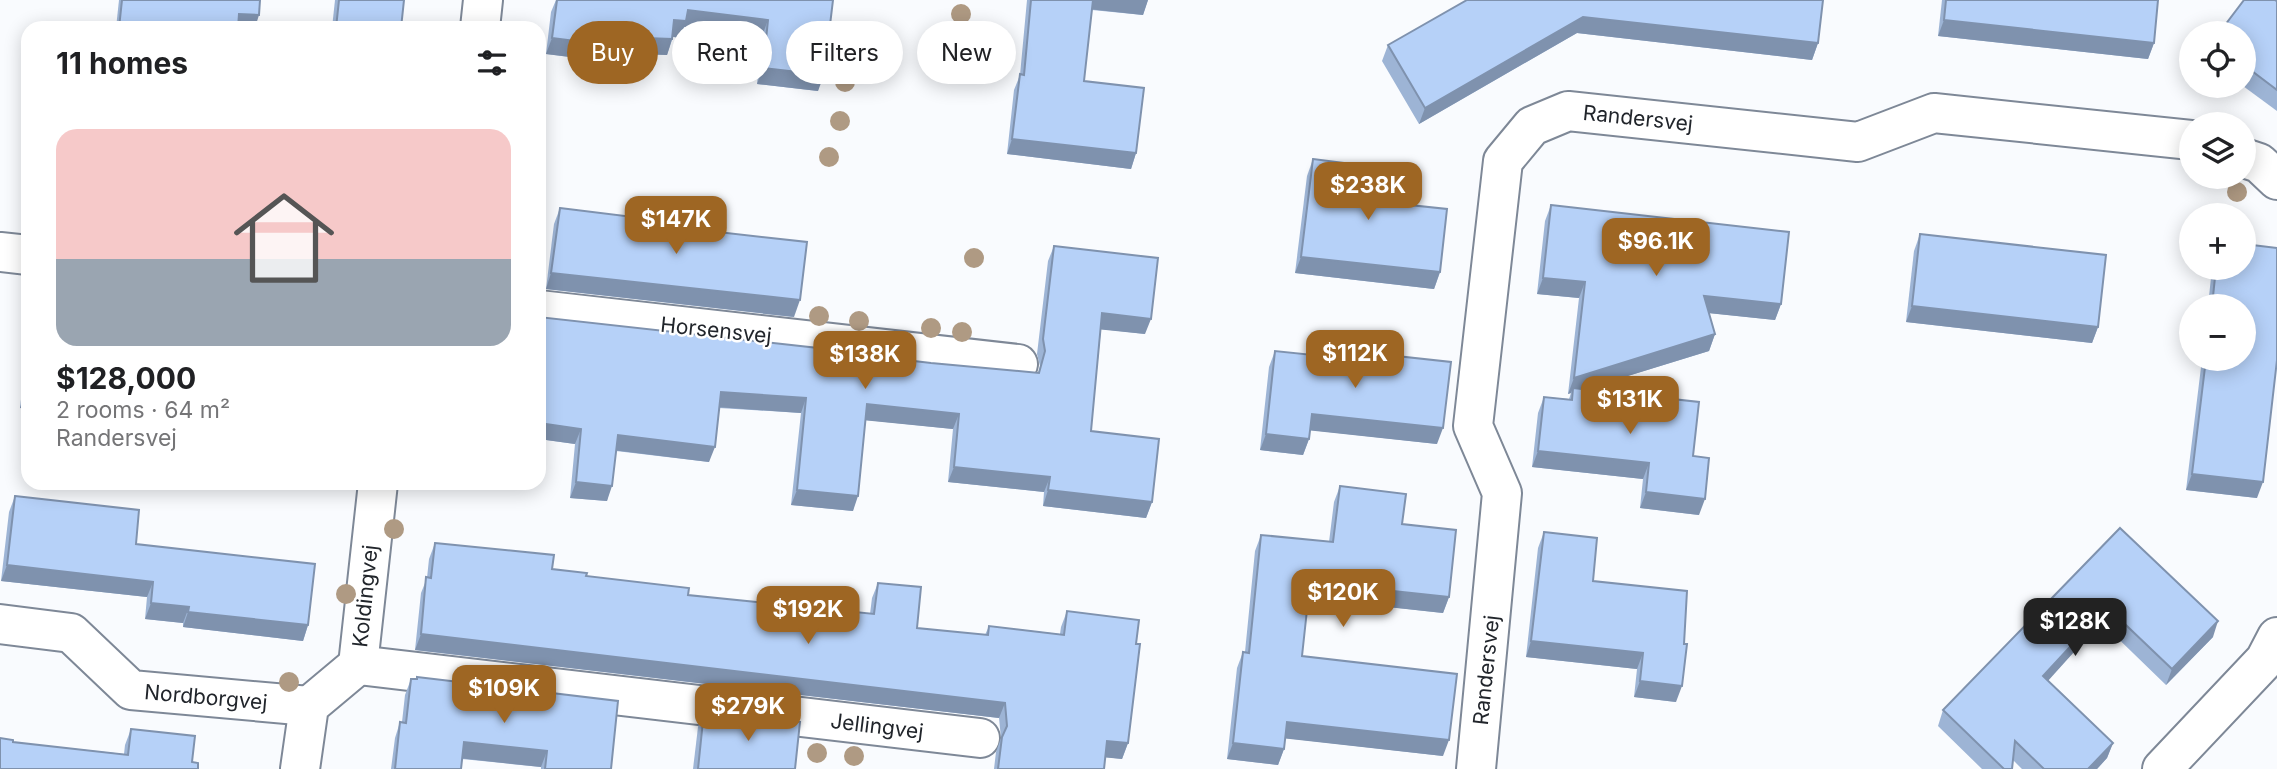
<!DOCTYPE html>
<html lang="en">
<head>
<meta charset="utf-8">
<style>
  body { margin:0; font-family:Inter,sans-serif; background:#f6f6f6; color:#202124; height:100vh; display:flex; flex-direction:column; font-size:26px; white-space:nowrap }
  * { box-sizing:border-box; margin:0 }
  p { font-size:23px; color:#757577 }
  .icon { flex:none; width:38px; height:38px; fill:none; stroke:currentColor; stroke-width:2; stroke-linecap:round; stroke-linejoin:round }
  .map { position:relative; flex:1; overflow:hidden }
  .details { position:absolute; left:21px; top:21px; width:525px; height:469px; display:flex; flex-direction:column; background:#fff; border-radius:21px; box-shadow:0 4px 18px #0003 }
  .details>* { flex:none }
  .guide { position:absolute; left:567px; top:21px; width:665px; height:63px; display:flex; gap:14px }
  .fabs { position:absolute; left:2179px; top:21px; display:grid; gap:14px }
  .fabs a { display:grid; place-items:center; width:77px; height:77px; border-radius:50%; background:#fff; box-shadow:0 4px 18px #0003; font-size:35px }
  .price { position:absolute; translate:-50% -60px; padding:0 16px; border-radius:14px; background:#9e6623; color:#fff; font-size:23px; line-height:46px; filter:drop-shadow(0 2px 4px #0008) }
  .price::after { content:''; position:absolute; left:50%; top:42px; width:21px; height:16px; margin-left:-10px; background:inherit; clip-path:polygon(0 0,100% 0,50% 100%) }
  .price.selected { background:#222; color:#fff }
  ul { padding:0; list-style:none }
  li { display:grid; align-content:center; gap:14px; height:371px; padding:0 35px }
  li+li { border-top:2px solid #e0e0e0 }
  li span { display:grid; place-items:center; height:217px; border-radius:21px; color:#555 }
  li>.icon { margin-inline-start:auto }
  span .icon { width:126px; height:126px; fill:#fffc; stroke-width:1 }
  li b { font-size:30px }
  h2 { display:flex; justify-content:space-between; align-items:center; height:84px; padding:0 35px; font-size:30px }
  .chip { padding:0 24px; border-radius:32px; background:#fff; box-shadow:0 4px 18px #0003; font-size:24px; line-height:63px }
  .chip.selected { background:#9e6623; color:#fff }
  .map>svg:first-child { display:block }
</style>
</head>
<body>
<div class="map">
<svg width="2277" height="769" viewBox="0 0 2277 769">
  <rect width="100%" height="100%" fill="#f9fbfe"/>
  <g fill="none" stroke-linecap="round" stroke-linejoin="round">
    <g stroke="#7e8897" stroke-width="42">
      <g id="minor">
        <path d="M 480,28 L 483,0"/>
        <path d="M 2244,158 L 2259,163 L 2277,180"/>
        <path d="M 0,252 L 28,255"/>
        <path d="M 539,310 L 1018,364"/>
        <path d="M 0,624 L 71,633 L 131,690 L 309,706"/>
        <path d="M 358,665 L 980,738"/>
        <path d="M 300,769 L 309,706 L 358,665 L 378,483"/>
        <path d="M 1476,769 L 1502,493 L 1473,426 L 1503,161 L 1532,126 L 1568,111 L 1858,142 L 1934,113 L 2191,140"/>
        <path d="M 2162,769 L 2265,660 L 2277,637"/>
      </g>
    </g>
    <use href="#minor" stroke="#fff" stroke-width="38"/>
  </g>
  <g fill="#af9a83">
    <circle cx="961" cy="14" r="10"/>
    <circle cx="845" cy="82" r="10"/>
    <circle cx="840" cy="121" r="10"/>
    <circle cx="829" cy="157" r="10"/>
    <circle cx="2237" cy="192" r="10"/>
    <circle cx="974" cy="258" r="10"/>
    <circle cx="819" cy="316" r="10"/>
    <circle cx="859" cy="321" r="10"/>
    <circle cx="931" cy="328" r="10"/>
    <circle cx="962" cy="332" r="10"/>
    <circle cx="394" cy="529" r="10"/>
    <circle cx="346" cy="594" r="10"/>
    <circle cx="289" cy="682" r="10"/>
    <circle cx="817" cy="753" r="10"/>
    <circle cx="854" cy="756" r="10"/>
  </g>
  <g fill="#9db4d5">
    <path d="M 119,0 L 260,0 L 255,28 L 116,28 Z"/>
    <path d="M 335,0 L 404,0 L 401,28 L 332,28 Z"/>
    <path d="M 556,0 L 833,0 L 818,91 L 757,84 L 762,36 L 684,27 L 680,38 L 673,37 L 667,55 L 643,54 L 637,71 L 577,63 L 578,58 L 546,54 L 551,12 Z"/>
    <path d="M 1027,0 L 1148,0 L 1143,15 L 1092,10 L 1084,81 L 1136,153 L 1131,169 L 1007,154 L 1014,90 L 1020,75 Z"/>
    <path d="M 1467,0 L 1818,43 L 1812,60 L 1577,33 L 1419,124 L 1382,61 L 1388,45 Z"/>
    <path d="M 1942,0 L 2158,0 L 2154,43 L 2148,59 L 1938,36 Z"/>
    <path d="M 2277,1 L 2277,111 L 2243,86 L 2244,33 Z"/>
    <path d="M 1313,159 L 1440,272 L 1434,289 L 1295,273 L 1307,176 Z"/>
    <path d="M 1551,205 L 1781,304 L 1775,320 L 1709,313 L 1715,334 L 1709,351 L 1585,389 L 1693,456 L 1699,515 L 1640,508 L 1643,479 L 1532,467 L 1538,413 L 1544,397 L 1569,399 L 1571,393 L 1568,394 L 1579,298 L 1537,294 L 1545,221 Z"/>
    <path d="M 560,208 L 794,317 L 546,289 L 554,224 Z"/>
    <path d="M 1920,234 L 2098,327 L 2092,343 L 1906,322 L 1914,251 Z"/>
    <path d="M 1054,246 L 1145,334 L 1101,329 L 1091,431 L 1152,502 L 1146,518 L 1043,506 L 1044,492 L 948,482 L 953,429 L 866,420 L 853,511 L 791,505 L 801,413 L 719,408 L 709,462 L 616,451 L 607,501 L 570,498 L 575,444 L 539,439 L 539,317 L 931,363 L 1038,373 L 1040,366 L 1037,354 L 1048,261 Z"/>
    <path d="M 2212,268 L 2244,268 L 2257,498 L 2186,490 L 2202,359 L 2244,359 L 2244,306 L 2208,306 Z"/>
    <path d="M 28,341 L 28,409 L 20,408 Z"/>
    <path d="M 1323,348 L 1437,444 L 1310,430 L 1309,439 L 1303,455 L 1260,450 L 1269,367 L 1275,351 L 1320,356 Z"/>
    <path d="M 1340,486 L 1402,524 L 1449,597 L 1443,613 L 1308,598 L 1302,656 L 1443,756 L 1285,738 L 1284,749 L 1278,765 L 1227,759 L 1237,668 L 1243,652 L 1245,652 L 1255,551 L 1261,535 L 1329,542 L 1334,502 Z"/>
    <path d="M 15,496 L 136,544 L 308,625 L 303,641 L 183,627 L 183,623 L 145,619 L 147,597 L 1,581 L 9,512 Z"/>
    <path d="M 2120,528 L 2213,637 L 2166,685 L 2101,622 L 2048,680 L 2113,743 L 2107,758 L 2097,769 L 2022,769 L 2013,760 L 2012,769 L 1982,769 L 1938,726 L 1943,710 Z"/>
    <path d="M 1544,532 L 1593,581 L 1676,702 L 1634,697 L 1637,669 L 1526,657 L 1538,548 Z"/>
    <path d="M 435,543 L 552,569 L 688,595 L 870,614 L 872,598 L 878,583 L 917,628 L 985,635 L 989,626 L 1060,634 L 1061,627 L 1067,611 L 1136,644 L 1128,743 L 1122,759 L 1105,757 L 1104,769 L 994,769 L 996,752 L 1001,738 L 999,718 L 415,650 L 421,593 L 427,578 L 429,559 Z"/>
    <path d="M 411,679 L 611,769 L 541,769 L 541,767 L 462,759 L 461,769 L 391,769 L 395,738 L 400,722 L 402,722 L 405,695 Z"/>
    <path d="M 704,711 L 795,769 L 693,769 L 698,727 Z"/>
    <path d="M 131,729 L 192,762 L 13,742 L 124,754 L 125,745 Z"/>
  </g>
  <g fill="#7f92ae">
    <path d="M 1091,0 L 1148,0 L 1143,15 L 1088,9 Z"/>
    <path d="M 688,10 L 768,20 L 762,36 L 684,27 L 680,38 L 669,36 L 674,20 Z"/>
    <path d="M 239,14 L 259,15 L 255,28 L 234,28 Z"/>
    <path d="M 1583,17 L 1818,43 L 1812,60 L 1577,33 L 1419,124 L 1425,108 Z"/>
    <path d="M 1944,20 L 2154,43 L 2148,59 L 1938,36 Z"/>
    <path d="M 552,38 L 584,42 L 578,58 L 546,54 Z"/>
    <path d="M 646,38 L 672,39 L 667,55 L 640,54 Z"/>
    <path d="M 583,46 L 643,54 L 637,71 L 577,63 Z"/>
    <path d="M 763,68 L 824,75 L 818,91 L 757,84 Z"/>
    <path d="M 1012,139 L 1136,153 L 1131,169 L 1007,154 Z"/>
    <path d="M 1301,257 L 1440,272 L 1434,289 L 1295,273 Z"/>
    <path d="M 551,273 L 800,300 L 794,317 L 546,289 Z"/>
    <path d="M 1543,278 L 1585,282 L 1579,298 L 1537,294 Z"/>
    <path d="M 1704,296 L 1781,304 L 1775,320 L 1698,312 Z"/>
    <path d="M 1912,306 L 2098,327 L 2092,343 L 1906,322 Z"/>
    <path d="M 1102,313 L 1151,319 L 1145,334 L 1096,329 Z"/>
    <path d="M 1715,334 L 1709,351 L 1573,393 L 1573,388 L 1571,393 L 1568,394 L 1574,378 Z"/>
    <path d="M 26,391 L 28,392 L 28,409 L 20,408 Z"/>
    <path d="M 721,392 L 806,398 L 801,413 L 716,407 Z"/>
    <path d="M 867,404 L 959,414 L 953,429 L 862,420 Z"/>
    <path d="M 1312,414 L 1443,428 L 1437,444 L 1306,430 Z"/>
    <path d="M 539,423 L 581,429 L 575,444 L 539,439 Z"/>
    <path d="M 1266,434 L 1309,439 L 1303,455 L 1260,450 Z"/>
    <path d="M 618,435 L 715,447 L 709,462 L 612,450 Z"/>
    <path d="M 1538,451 L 1649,463 L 1643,479 L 1532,467 Z"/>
    <path d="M 954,467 L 1050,477 L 1044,492 L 948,482 Z"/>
    <path d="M 2192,474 L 2263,482 L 2257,498 L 2186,490 Z"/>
    <path d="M 576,482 L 612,486 L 607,501 L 570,498 Z"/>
    <path d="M 797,490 L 858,496 L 853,511 L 791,505 Z"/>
    <path d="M 1048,490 L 1152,502 L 1146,518 L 1043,506 Z"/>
    <path d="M 1646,492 L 1705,499 L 1699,515 L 1640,508 Z"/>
    <path d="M 7,565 L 153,582 L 147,597 L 1,581 Z"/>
    <path d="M 1310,582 L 1449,597 L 1443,613 L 1304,598 Z"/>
    <path d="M 151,603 L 189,607 L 183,623 L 145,619 Z"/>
    <path d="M 2107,607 L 2101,622 L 2038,692 L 2043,676 Z"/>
    <path d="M 188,612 L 308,625 L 303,641 L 183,627 Z"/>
    <path d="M 2218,621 L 2213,637 L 2166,685 L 2172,669 Z"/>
    <path d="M 421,634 L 1005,703 L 999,718 L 415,650 Z"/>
    <path d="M 1531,641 L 1643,653 L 1637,669 L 1526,657 Z"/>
    <path d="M 1640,681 L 1682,686 L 1676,702 L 1634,697 Z"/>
    <path d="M 1287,722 L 1449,740 L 1443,756 L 1281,738 Z"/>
    <path d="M 1107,741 L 1128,743 L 1122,759 L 1101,757 Z"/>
    <path d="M 464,742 L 547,751 L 541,767 L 458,758 Z"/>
    <path d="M 1233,743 L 1284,749 L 1278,765 L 1227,759 Z"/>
    <path d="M 2113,743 L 2107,758 L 2097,769 L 2088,769 Z"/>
  </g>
  <g fill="#b6d1f8" stroke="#7f92ae" stroke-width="2">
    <path d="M 122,0 L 260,0 L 259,15 L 239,14 L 238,28 L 119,28 Z"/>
    <path d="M 339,0 L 404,0 L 401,28 L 336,28 Z"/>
    <path d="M 557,0 L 833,0 L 824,75 L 763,68 L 768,20 L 688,10 L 686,21 L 674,20 L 672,39 L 646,38 L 643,54 L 583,46 L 584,42 L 552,38 Z"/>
    <path d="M 1031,0 L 1093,0 L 1084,81 L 1144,88 L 1136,153 L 1012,139 L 1020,74 L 1024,75 Z"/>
    <path d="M 1467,0 L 1823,0 L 1818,43 L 1583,17 L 1425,108 L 1388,45 Z"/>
    <path d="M 1946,0 L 2158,0 L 2154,43 L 1944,20 Z"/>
    <path d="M 2244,0 L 2275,0 L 2277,1 L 2277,90 L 2244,65 L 2244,33 L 2219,33 Z"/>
    <path d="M 1313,159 L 1376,167 L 1372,201 L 1447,209 L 1440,272 L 1301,257 Z"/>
    <path d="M 1551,205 L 1789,232 L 1781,304 L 1704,296 L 1715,334 L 1574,378 L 1585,282 L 1543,278 Z"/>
    <path d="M 560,208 L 666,221 L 665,226 L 807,242 L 800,300 L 551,273 Z"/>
    <path d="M 1920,234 L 2106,255 L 2098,327 L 1912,306 Z"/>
    <path d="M 2244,244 L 2277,248 L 2277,360 L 2263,482 L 2192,474 L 2206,359 L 2244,359 L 2244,306 L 2212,306 L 2216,268 L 2244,268 Z"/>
    <path d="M 1054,246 L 1158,258 L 1151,319 L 1102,313 L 1091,431 L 1159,439 L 1152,502 L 1048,490 L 1050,477 L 954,467 L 959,414 L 867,404 L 858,496 L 797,490 L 806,398 L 721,392 L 715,447 L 618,435 L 612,486 L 576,482 L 581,429 L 539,423 L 539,317 L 872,354 L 872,356 L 931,363 L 1039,373 L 1045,351 L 1043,339 Z"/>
    <path d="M 1323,348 L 1451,362 L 1443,428 L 1312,414 L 1309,439 L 1266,434 L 1275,351 L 1322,356 Z"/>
    <path d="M 1573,388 L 1699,402 L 1693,456 L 1709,458 L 1705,499 L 1646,492 L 1649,463 L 1538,451 L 1544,397 L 1572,400 Z"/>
    <path d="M 1340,486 L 1406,494 L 1402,524 L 1456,530 L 1449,597 L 1310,582 L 1302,656 L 1457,674 L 1449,740 L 1287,722 L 1284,749 L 1233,743 L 1243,652 L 1249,653 L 1261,535 L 1333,542 Z"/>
    <path d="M 15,496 L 139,510 L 136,544 L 315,564 L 308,625 L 188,612 L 189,607 L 151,603 L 153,582 L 7,565 Z"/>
    <path d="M 2120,528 L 2218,621 L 2172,669 L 2107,607 L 2043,676 L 2113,743 L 2088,769 L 2044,769 L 2015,741 L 2012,769 L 2004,769 L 1943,710 Z"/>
    <path d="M 1544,532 L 1597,538 L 1593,581 L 1687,591 L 1684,644 L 1687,644 L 1682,686 L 1640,681 L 1643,653 L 1531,641 Z"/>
    <path d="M 435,543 L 554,555 L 552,569 L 587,573 L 586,576 L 689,588 L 688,595 L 874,614 L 878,583 L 921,587 L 917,628 L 988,635 L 989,626 L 1064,635 L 1067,611 L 1139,620 L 1136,644 L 1140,644 L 1128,743 L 1107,741 L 1104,769 L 998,769 L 1002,737 L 1007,726 L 1005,703 L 421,634 L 426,577 L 431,578 Z"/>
    <path d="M 417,677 L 618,701 L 611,769 L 545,769 L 547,751 L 464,742 L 461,769 L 395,769 L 400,722 L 406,723 L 411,679 L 417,679 Z"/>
    <path d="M 704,711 L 800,722 L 795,769 L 698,769 Z"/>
    <path d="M 131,729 L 195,736 L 192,762 L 198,763 L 198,769 L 0,769 L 0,738 L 13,740 L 13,742 L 128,755 Z"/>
  </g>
  <g text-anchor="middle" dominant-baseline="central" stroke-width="5" stroke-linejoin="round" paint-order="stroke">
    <g font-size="21" fill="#21252b" stroke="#fff">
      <text transform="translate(1638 118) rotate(6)">Randersvej</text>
      <text transform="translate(716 330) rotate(6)">Horsensvej</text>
      <text transform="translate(365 596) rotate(-84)">Koldingvej</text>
      <text transform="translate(1486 670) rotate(-84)">Randersvej</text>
      <text transform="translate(206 697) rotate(5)">Nordborgvej</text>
      <text transform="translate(877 726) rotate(7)">Jellingvej</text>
    </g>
  </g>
</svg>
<div class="fabs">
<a><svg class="icon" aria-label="locate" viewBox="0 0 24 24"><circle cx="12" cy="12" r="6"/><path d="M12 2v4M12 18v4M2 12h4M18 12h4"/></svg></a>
<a><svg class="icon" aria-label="layers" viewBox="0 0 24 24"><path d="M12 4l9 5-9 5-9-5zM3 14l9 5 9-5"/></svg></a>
<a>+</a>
<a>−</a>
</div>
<b class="price" style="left:1368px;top:222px">$238K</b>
<b class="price" style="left:676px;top:256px">$147K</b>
<b class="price" style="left:1656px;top:278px">$96.1K</b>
<b class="price" style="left:1355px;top:390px">$112K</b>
<b class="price" style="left:865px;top:391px">$138K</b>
<b class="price" style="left:1630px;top:436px">$131K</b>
<b class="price" style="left:1343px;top:629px">$120K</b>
<b class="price" style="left:808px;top:646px">$192K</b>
<b class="price selected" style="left:2075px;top:658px">$128K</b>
<b class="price" style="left:504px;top:725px">$109K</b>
<b class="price" style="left:748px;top:743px">$279K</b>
<div class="guide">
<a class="chip selected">Buy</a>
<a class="chip">Rent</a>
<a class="chip">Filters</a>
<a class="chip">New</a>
</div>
<section class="details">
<h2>11 homes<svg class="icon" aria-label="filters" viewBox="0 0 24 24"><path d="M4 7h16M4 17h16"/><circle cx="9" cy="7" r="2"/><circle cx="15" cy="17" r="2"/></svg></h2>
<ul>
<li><span style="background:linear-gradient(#f6c9c9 60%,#9aa5b1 0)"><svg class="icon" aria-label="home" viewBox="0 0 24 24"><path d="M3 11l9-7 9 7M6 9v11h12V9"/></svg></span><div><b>$128,000</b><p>2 rooms · 64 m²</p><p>Randersvej</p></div></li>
</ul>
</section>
</div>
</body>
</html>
